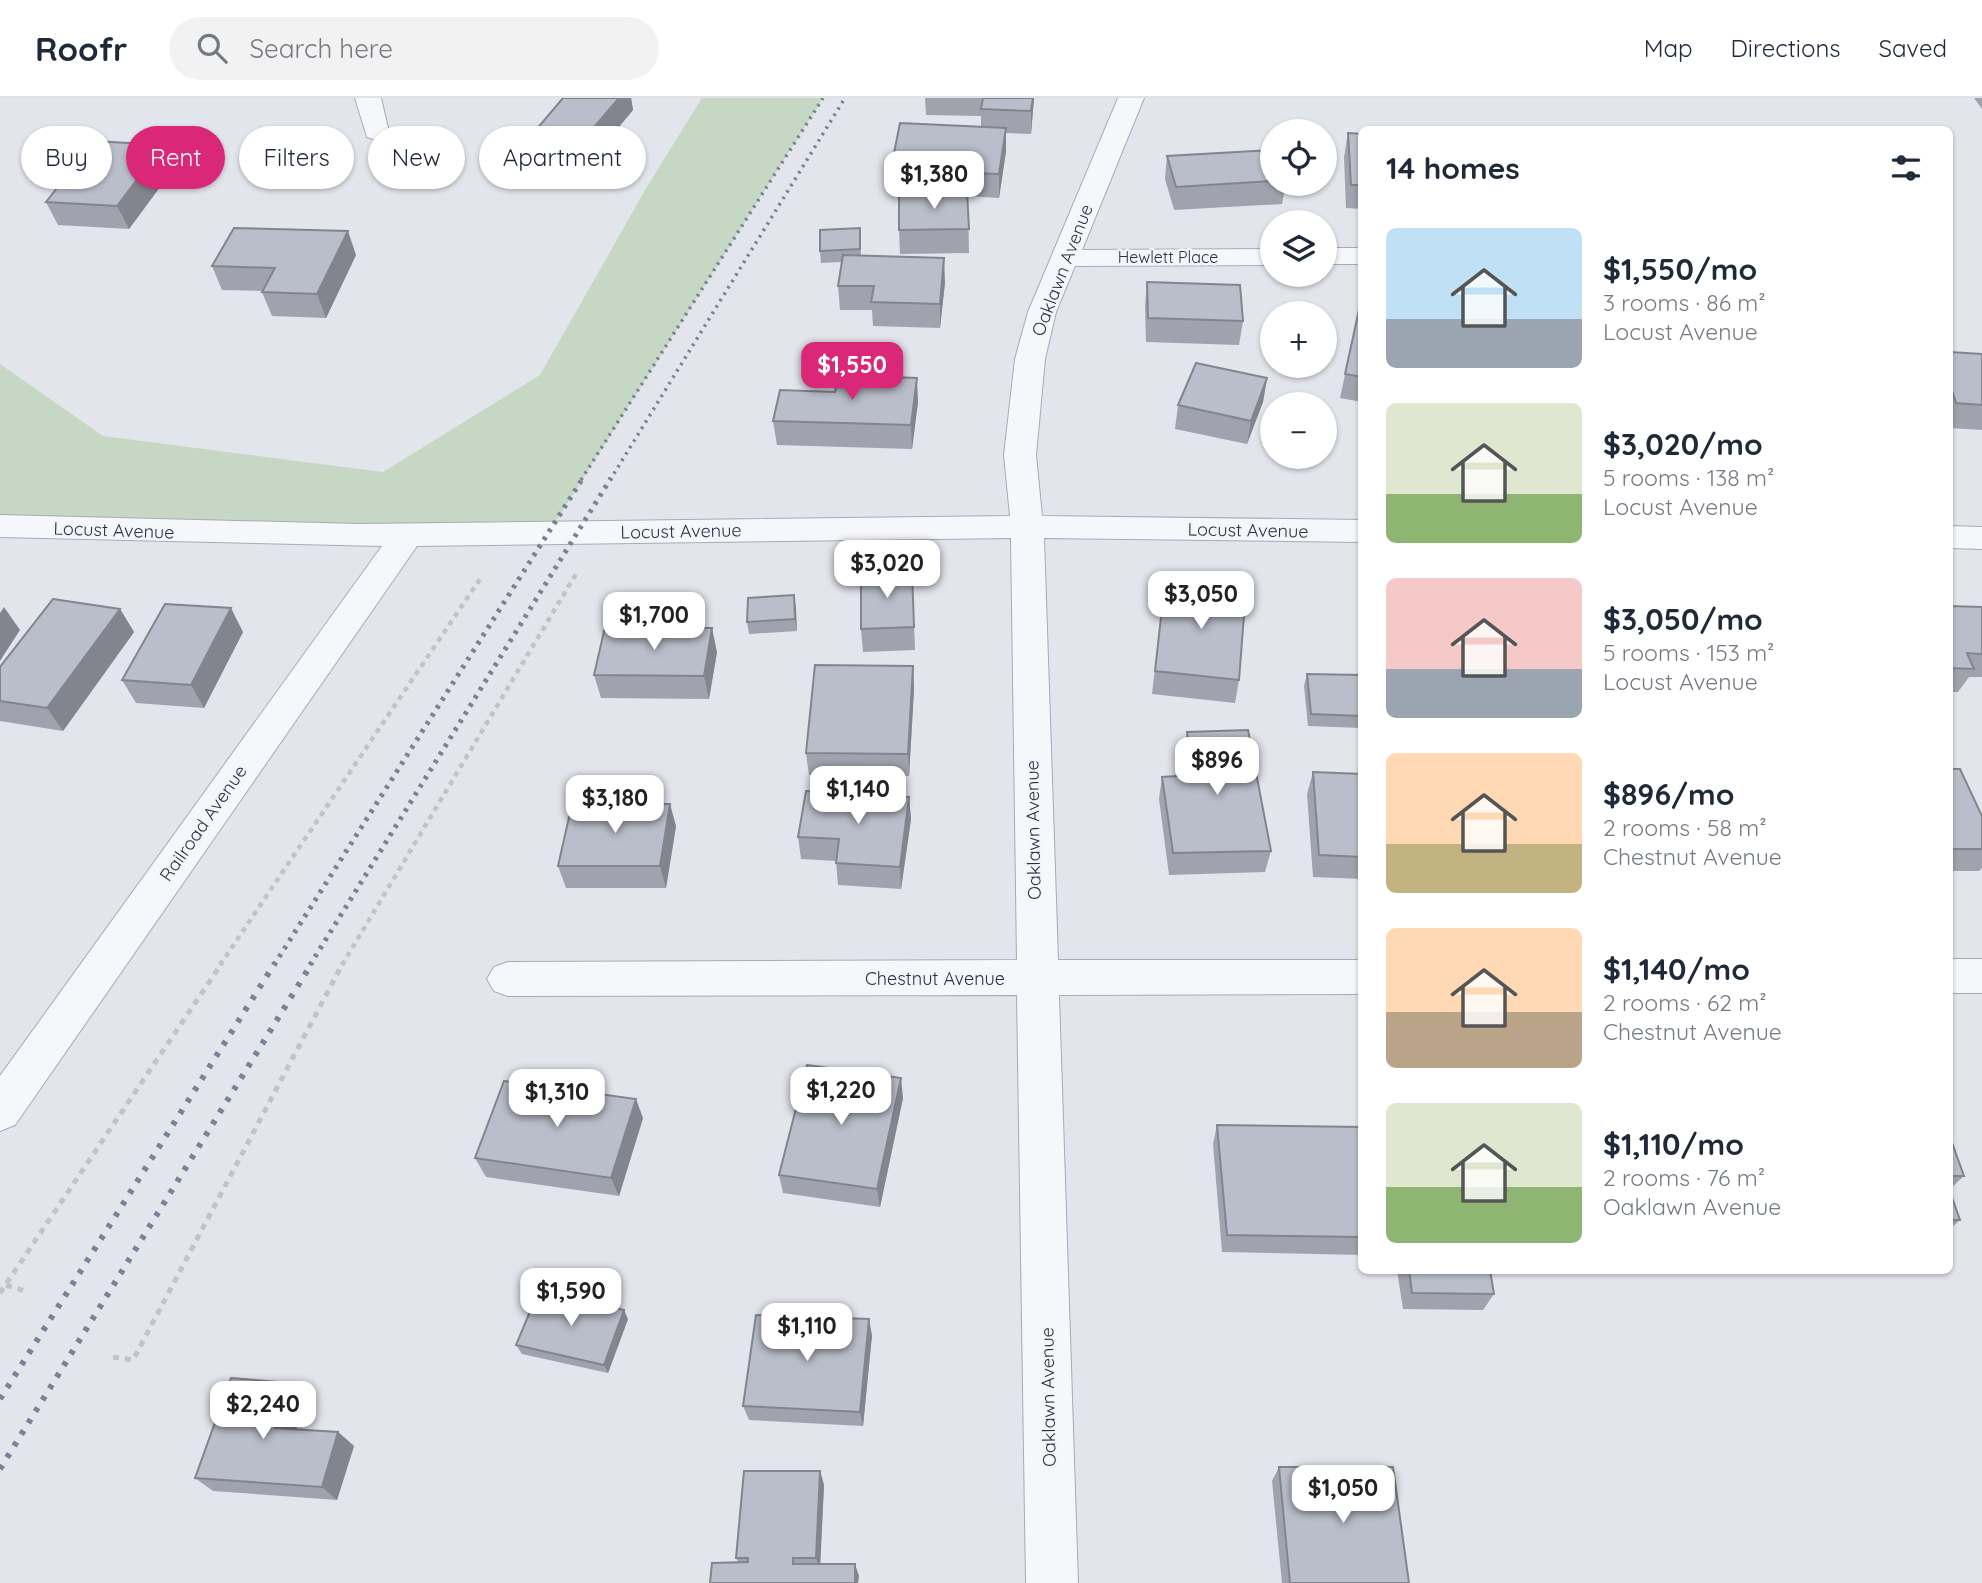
<!DOCTYPE html>
<html lang="en">
<head>
<meta charset="utf-8">
<style>
  body { margin:0; font-family:Quicksand,sans-serif; background:#f2f2f3; color:#1f2937; height:100vh; display:flex; flex-direction:column; font-size:26px; white-space:nowrap }
  * { box-sizing:border-box; margin:0 }
  p { font-size:23px; color:#747a83 }
  .icon { flex:none; width:38px; height:38px; fill:none; stroke:currentColor; stroke-width:2; stroke-linecap:round; stroke-linejoin:round }
  .map { position:relative; flex:1; overflow:hidden }
  .sheet { position:absolute; left:1358px; top:28px; width:595px; height:1148px; display:flex; flex-direction:column; background:#fff; border-radius:10px; box-shadow:0 2px 5px #0004 }
  .sheet>* { flex:none }
  .top-card { position:absolute; left:21px; top:28px; width:665px; height:63px; display:flex; gap:14px }
  .controls { position:absolute; left:1260px; top:21px; display:grid; gap:14px }
  .controls a { display:grid; place-items:center; width:77px; height:77px; border-radius:50%; background:#fff; box-shadow:0 2px 5px #0004; font-size:35px }
  .price { position:absolute; translate:-50% -60px; padding:0 16px; border-radius:14px; background:#fff; color:#222; font-size:23px; line-height:46px; filter:drop-shadow(0 2px 4px #0008) }
  .price::after { content:''; position:absolute; left:50%; top:42px; width:21px; height:16px; margin-left:-10px; background:inherit; clip-path:polygon(0 0,100% 0,50% 100%) }
  .price.current { background:#db2777; color:#fff }
  ul { padding:0; list-style:none }
  li { display:flex; align-items:center; gap:21px; height:175px; padding:0 28px }
  li span { display:grid; place-items:center; flex:none; width:196px; height:140px; border-radius:10px; color:#555 }
  li>.icon { margin-inline-start:auto }
  span .icon { width:84px; height:84px; fill:#fffc; stroke-width:1 }
  li b { font-size:30px }
  h2 { display:flex; justify-content:space-between; align-items:center; height:84px; padding:0 28px; font-size:30px }
  .pill { padding:0 24px; border-radius:32px; background:#fff; box-shadow:0 2px 5px #0004; font-size:24px; line-height:63px }
  .pill.current { background:#db2777; color:#fff }
  header { display:flex; align-items:center; gap:42px; box-sizing:border-box; height:98px; padding:0 35px; background:#fff; border-bottom:2px solid #e0e1e3 }
  header strong { font-size:33px }
  nav { display:flex; gap:38px; margin-inline-start:auto; font-size:24px }
  .search { width:490px; height:63px; background:#f2f2f3; display:flex; align-items:center; gap:18px; box-sizing:border-box; padding:0 24px; border-radius:38px; color:#747a83; font-size:26px }
  .map>svg:first-child { display:block }
</style>
</head>
<body>
<header>
<strong>Roofr</strong>
<div class="search"><svg class="icon" aria-label="search" viewBox="0 0 24 24"><circle cx="10" cy="10" r="6"/><path d="M15 15l6 6"/></svg>Search here</div>
<nav><a>Map</a><a>Directions</a><a>Saved</a></nav>
</header>
<div class="map">
<svg width="1982" height="1485" viewBox="0 0 1982 1485">
  <rect width="100%" height="100%" fill="#e3e5ec"/>
  <path fill="#c6d7c3" d="M 702,0 L 823,0 L 548,436 L 0,428 L 0,266 L 103,338 L 383,374 L 540,277 L 648,87 Z"/>
  <g fill="none" stroke-linecap="round" stroke-linejoin="round">
    <g stroke="#a7abb7" stroke-width="2">
      <g id="street">
        <path d="M 355,0 L 381,0 L 389,34 L 385,39 L 376,42 L 367,39 Z"/>
        <path d="M 1118,0 L 1144,0 L 1082,152 L 1272,151 L 1272,167 L 1075,168 L 1056,214 L 1045,261 L 1036,357 L 1042,418 L 1362,422 L 1362,444 L 1044,440 L 1058,862 L 1362,862 L 1362,896 L 1059,897 L 1078,1485 L 1026,1485 L 1017,897 L 508,898 L 494,893 L 487,881 L 494,869 L 508,864 L 1017,862 L 1011,440 L 417,448 L 15,1027 L 0,1033 L 0,978 L 382,448 L 0,439 L 0,417 L 359,426 L 1010,418 L 1004,357 L 1015,261 L 1028,214 Z"/>
        <rect x="1325" y="150" width="37" height="16"/>
        <path d="M 1950,428 L 1982,429 L 1982,451 L 1950,450 Z"/>
        <rect x="1950" y="861" width="32" height="34"/>
      </g>
    </g>
    <g stroke="#c1c3cb" stroke-width="4.5" stroke-dasharray="5 5" stroke-linecap="butt">
      <path d="M 220,867 L 482,478"/>
      <path d="M 342,867 L 576,476"/>
    </g>
    <g stroke="#c1c3cb" stroke-width="5" stroke-dasharray="6 6" stroke-linecap="butt">
      <path d="M 6,1187 L 25,1193"/>
      <path d="M 0,1195 L 222,865"/>
      <path d="M 113,1259 L 133,1262 L 343,865"/>
    </g>
    <use href="#street" fill="#f6f7fa" fill-rule="evenodd"/>
    <g stroke="#7b8297" stroke-width="3.5" stroke-dasharray="2.5 5" stroke-linecap="butt">
      <path d="M 581,382 L 823,0"/>
      <path d="M 610,382 L 845,0"/>
    </g>
    <g stroke="#7b8297" stroke-width="5" stroke-dasharray="3.5 6" stroke-linecap="butt">
      <path d="M 274,867 L 583,380"/>
      <path d="M 310,867 L 611,380"/>
    </g>
    <g stroke="#7b8297" stroke-width="6" stroke-dasharray="4.5 9" stroke-linecap="butt">
      <path d="M 0,1301 L 275,865"/>
      <path d="M 0,1371 L 312,865"/>
    </g>
  </g>
  <g fill="#a0a3ae">
    <path d="M 563,0 L 631,0 L 633,12 L 589,65 L 540,56 L 535,33 Z"/>
    <path d="M 925,0 L 1034,0 L 1031,36 L 1006,35 L 1006,53 L 999,100 L 968,98 L 969,155 L 900,156 L 899,132 L 947,93 L 947,81 L 895,78 L 894,55 L 981,28 L 981,18 L 926,17 Z"/>
    <path d="M 1974,0 L 1982,0 L 1982,11 Z"/>
    <path d="M 1348,35 L 1362,36 L 1362,111 L 1346,110 L 1344,59 Z"/>
    <path d="M 1272,52 L 1272,86 L 1286,86 L 1282,106 L 1174,112 L 1165,81 L 1167,58 Z"/>
    <path d="M 174,70 L 129,131 L 58,127 L 46,104 Z"/>
    <path d="M 860,130 L 861,158 L 945,184 L 940,230 L 873,228 L 872,212 L 840,212 L 838,188 L 842,164 L 821,165 L 820,153 Z"/>
    <path d="M 356,157 L 326,220 L 272,218 L 262,194 L 263,193 L 222,192 L 212,168 Z"/>
    <path d="M 1147,184 L 1243,223 L 1239,247 L 1146,244 L 1145,208 Z"/>
    <path d="M 1362,198 L 1362,304 L 1340,300 Z"/>
    <path d="M 1950,254 L 1982,256 L 1982,332 L 1950,330 Z"/>
    <path d="M 1267,280 L 1263,304 L 1247,346 L 1175,331 L 1178,307 Z"/>
    <path d="M 918,304 L 912,351 L 777,347 L 773,323 Z"/>
    <path d="M 912,473 L 915,552 L 863,554 L 861,531 Z"/>
    <path d="M 1165,483 L 1239,582 L 1235,605 L 1152,596 Z"/>
    <path d="M 794,497 L 797,533 L 749,536 L 747,524 Z"/>
    <path d="M 1950,508 L 1982,509 L 1982,579 L 1969,579 L 1958,594 L 1950,594 Z"/>
    <path d="M 120,511 L 134,534 L 63,633 L 0,623 L 0,569 Z"/>
    <path d="M 243,534 L 204,610 L 136,605 L 122,582 Z"/>
    <path d="M 717,554 L 709,601 L 601,600 L 594,577 Z"/>
    <path d="M 913,568 L 914,591 L 909,678 L 809,677 L 806,655 Z"/>
    <path d="M 1307,576 L 1362,577 L 1362,630 L 1308,628 L 1304,588 Z"/>
    <path d="M 1187,634 L 1271,753 L 1265,774 L 1169,777 L 1159,701 L 1162,679 L 1187,678 L 1183,657 Z"/>
    <path d="M 1950,671 L 1982,718 L 1982,770 L 1979,773 L 1950,773 Z"/>
    <path d="M 1313,674 L 1362,676 L 1362,781 L 1313,779 L 1307,696 Z"/>
    <path d="M 909,699 L 911,721 L 901,791 L 838,787 L 836,763 L 801,761 L 798,739 Z"/>
    <path d="M 676,728 L 666,790 L 566,790 L 558,768 Z"/>
    <path d="M 903,1000 L 880,1109 L 783,1095 L 779,1077 Z"/>
    <path d="M 643,1020 L 619,1098 L 486,1079 L 475,1060 Z"/>
    <path d="M 1217,1027 L 1362,1029 L 1362,1157 L 1222,1154 L 1213,1046 Z"/>
    <path d="M 1950,1039 L 1964,1078 L 1950,1091 Z"/>
    <path d="M 1950,1094 L 1960,1122 L 1950,1131 Z"/>
    <path d="M 1397,1172 L 1490,1172 L 1494,1196 L 1483,1212 L 1403,1211 Z"/>
    <path d="M 628,1221 L 608,1275 L 522,1256 L 516,1247 Z"/>
    <path d="M 872,1237 L 863,1328 L 749,1322 L 743,1308 Z"/>
    <path d="M 290,1285 L 306,1300 L 296,1331 L 338,1334 L 354,1348 L 337,1402 L 213,1393 L 195,1380 Z"/>
    <path d="M 1279,1369 L 1409,1485 L 1282,1485 L 1272,1383 Z"/>
    <path d="M 820,1373 L 824,1387 L 820,1466 L 859,1478 L 739,1465 L 736,1460 Z"/>
  </g>
  <g fill="#82858d">
    <path d="M 619,0 L 631,0 L 633,12 L 589,65 L 584,41 Z"/>
    <path d="M 1033,0 L 1034,0 L 1031,36 L 1031,13 Z"/>
    <path d="M 1006,30 L 1006,53 L 999,100 L 999,76 Z"/>
    <path d="M 163,47 L 174,70 L 129,131 L 117,108 Z"/>
    <path d="M 348,133 L 356,157 L 326,220 L 317,196 Z"/>
    <path d="M 944,160 L 945,184 L 940,230 L 940,206 Z"/>
    <path d="M 917,280 L 918,304 L 912,351 L 911,327 Z"/>
    <path d="M 1267,280 L 1263,304 L 1247,346 L 1251,323 Z"/>
    <path d="M 794,497 L 796,509 L 797,533 L 795,521 Z"/>
    <path d="M 4,509 L 20,532 L 0,563 L 0,515 Z"/>
    <path d="M 231,510 L 243,534 L 204,610 L 191,587 Z"/>
    <path d="M 120,511 L 134,534 L 63,633 L 47,610 Z"/>
    <path d="M 712,530 L 717,554 L 709,601 L 704,578 Z"/>
    <path d="M 913,568 L 914,591 L 909,678 L 908,656 Z"/>
    <path d="M 909,699 L 911,721 L 901,791 L 900,769 Z"/>
    <path d="M 670,706 L 676,728 L 666,790 L 660,768 Z"/>
    <path d="M 901,980 L 903,1000 L 880,1109 L 877,1091 Z"/>
    <path d="M 636,1001 L 643,1020 L 619,1098 L 611,1080 Z"/>
    <path d="M 624,1212 L 628,1221 L 608,1275 L 604,1267 Z"/>
    <path d="M 869,1221 L 872,1237 L 863,1328 L 860,1314 Z"/>
    <path d="M 290,1285 L 306,1300 L 292,1344 L 275,1330 Z"/>
    <path d="M 338,1334 L 354,1348 L 337,1402 L 322,1389 Z"/>
    <path d="M 820,1373 L 824,1387 L 820,1472 L 816,1460 Z"/>
    <path d="M 855,1466 L 859,1478 L 858,1485 L 855,1485 Z"/>
  </g>
  <g fill="#babeca" stroke="#82858d" stroke-width="2">
    <path d="M 563,0 L 619,0 L 584,41 L 535,33 Z"/>
    <path d="M 983,0 L 1033,0 L 1031,13 L 981,11 Z"/>
    <path d="M 900,25 L 1006,30 L 999,76 L 947,74 L 949,58 L 894,55 Z"/>
    <path d="M 1348,35 L 1362,36 L 1362,87 L 1351,87 Z"/>
    <path d="M 94,43 L 163,47 L 117,108 L 46,104 Z"/>
    <path d="M 1272,52 L 1272,83 L 1176,89 L 1167,58 Z"/>
    <path d="M 967,93 L 969,131 L 899,132 L 899,94 Z"/>
    <path d="M 234,130 L 348,133 L 317,196 L 262,194 L 275,170 L 212,168 Z"/>
    <path d="M 860,130 L 860,151 L 820,153 L 820,132 Z"/>
    <path d="M 843,157 L 944,160 L 940,206 L 871,204 L 874,188 L 838,188 Z"/>
    <path d="M 1147,184 L 1240,187 L 1243,223 L 1148,220 Z"/>
    <path d="M 1362,198 L 1362,279 L 1345,276 Z"/>
    <path d="M 1950,254 L 1982,256 L 1982,307 L 1956,305 L 1950,287 Z"/>
    <path d="M 1196,265 L 1267,280 L 1251,323 L 1178,307 Z"/>
    <path d="M 838,277 L 917,280 L 911,327 L 773,323 L 780,292 L 835,294 Z"/>
    <path d="M 912,473 L 914,529 L 861,531 L 861,474 Z"/>
    <path d="M 1165,483 L 1246,491 L 1239,582 L 1155,573 Z"/>
    <path d="M 794,497 L 795,521 L 747,524 L 748,500 Z"/>
    <path d="M 53,501 L 120,511 L 47,610 L 0,603 L 0,569 Z"/>
    <path d="M 165,506 L 231,510 L 191,587 L 122,582 Z"/>
    <path d="M 1950,508 L 1982,509 L 1982,556 L 1967,555 L 1974,571 L 1950,570 Z"/>
    <path d="M 605,529 L 712,530 L 704,578 L 594,577 Z"/>
    <path d="M 815,567 L 913,568 L 908,656 L 806,655 Z"/>
    <path d="M 1307,576 L 1362,577 L 1362,618 L 1311,616 Z"/>
    <path d="M 1248,632 L 1271,753 L 1173,755 L 1162,679 L 1193,677 L 1187,634 Z"/>
    <path d="M 1950,671 L 1960,671 L 1982,718 L 1982,751 L 1950,751 Z"/>
    <path d="M 1313,674 L 1362,676 L 1362,759 L 1319,757 Z"/>
    <path d="M 806,693 L 909,699 L 900,769 L 836,765 L 839,741 L 798,739 Z"/>
    <path d="M 572,706 L 670,706 L 660,768 L 558,768 Z"/>
    <path d="M 807,967 L 901,980 L 877,1091 L 779,1077 Z"/>
    <path d="M 504,983 L 636,1001 L 611,1080 L 475,1060 Z"/>
    <path d="M 1217,1027 L 1362,1029 L 1362,1139 L 1227,1137 Z"/>
    <path d="M 1950,1039 L 1964,1078 L 1950,1078 Z"/>
    <path d="M 1950,1094 L 1960,1122 L 1950,1122 Z"/>
    <path d="M 1409,1172 L 1490,1172 L 1494,1196 L 1412,1195 Z"/>
    <path d="M 539,1192 L 624,1212 L 604,1267 L 516,1247 Z"/>
    <path d="M 756,1217 L 869,1221 L 860,1314 L 743,1308 Z"/>
    <path d="M 231,1280 L 290,1285 L 275,1330 L 338,1334 L 322,1389 L 195,1380 Z"/>
    <path d="M 1279,1369 L 1393,1369 L 1409,1485 L 1290,1485 Z"/>
    <path d="M 744,1373 L 820,1373 L 816,1460 L 793,1460 L 793,1466 L 855,1466 L 855,1485 L 710,1485 L 712,1465 L 748,1464 L 748,1460 L 736,1460 Z"/>
  </g>
  <g text-anchor="middle" dominant-baseline="central" stroke-width="5" stroke-linejoin="round" paint-order="stroke">
    <g font-size="16" fill="#293046" stroke="#f3f5f9">
      <text x="1168" y="159">Hewlett Place</text>
    </g>
    <g font-size="18" fill="#293046" stroke="#f3f5f9">
      <text transform="translate(1062 172) rotate(-69)">Oaklawn Avenue</text>
      <text transform="translate(114 432) rotate(2)">Locust Avenue</text>
      <text transform="translate(1248 432) rotate(1)">Locust Avenue</text>
      <text transform="translate(681 433) rotate(-1)">Locust Avenue</text>
      <text transform="translate(203 725) rotate(-55)">Railroad Avenue</text>
      <text transform="translate(1033 732) rotate(-91)">Oaklawn Avenue</text>
      <text x="935" y="880">Chestnut Avenue</text>
      <text transform="translate(1048 1299) rotate(-91)">Oaklawn Avenue</text>
    </g>
  </g>
</svg>
<div class="controls">
<a><svg class="icon" aria-label="locate" viewBox="0 0 24 24"><circle cx="12" cy="12" r="6"/><path d="M12 2v4M12 18v4M2 12h4M18 12h4"/></svg></a>
<a><svg class="icon" aria-label="layers" viewBox="0 0 24 24"><path d="M12 4l9 5-9 5-9-5zM3 14l9 5 9-5"/></svg></a>
<a>+</a>
<a>−</a>
</div>
<b class="price" style="left:934px;top:113px">$1,380</b>
<b class="price current" style="left:852px;top:304px">$1,550</b>
<b class="price" style="left:887px;top:502px">$3,020</b>
<b class="price" style="left:1201px;top:533px">$3,050</b>
<b class="price" style="left:654px;top:554px">$1,700</b>
<b class="price" style="left:1217px;top:699px">$896</b>
<b class="price" style="left:858px;top:728px">$1,140</b>
<b class="price" style="left:615px;top:737px">$3,180</b>
<b class="price" style="left:841px;top:1029px">$1,220</b>
<b class="price" style="left:557px;top:1031px">$1,310</b>
<b class="price" style="left:571px;top:1230px">$1,590</b>
<b class="price" style="left:807px;top:1265px">$1,110</b>
<b class="price" style="left:263px;top:1343px">$2,240</b>
<b class="price" style="left:1343px;top:1427px">$1,050</b>
<div class="top-card">
<a class="pill">Buy</a>
<a class="pill current">Rent</a>
<a class="pill">Filters</a>
<a class="pill">New</a>
<a class="pill">Apartment</a>
</div>
<section class="sheet">
<h2>14 homes<svg class="icon" aria-label="filters" viewBox="0 0 24 24"><path d="M4 7h16M4 17h16"/><circle cx="9" cy="7" r="2"/><circle cx="15" cy="17" r="2"/></svg></h2>
<ul>
<li><span style="background:linear-gradient(#bfe0f5 65%,#9aa5b1 0)"><svg class="icon" aria-label="home" viewBox="0 0 24 24"><path d="M3 11l9-7 9 7M6 9v11h12V9"/></svg></span><div><b>$1,550/mo</b><p>3 rooms · 86 m²</p><p>Locust Avenue</p></div></li>
<li><span style="background:linear-gradient(#dfe7d0 65%,#8fb573 0)"><svg class="icon" aria-label="home" viewBox="0 0 24 24"><path d="M3 11l9-7 9 7M6 9v11h12V9"/></svg></span><div><b>$3,020/mo</b><p>5 rooms · 138 m²</p><p>Locust Avenue</p></div></li>
<li><span style="background:linear-gradient(#f6c9c9 65%,#9aa5b1 0)"><svg class="icon" aria-label="home" viewBox="0 0 24 24"><path d="M3 11l9-7 9 7M6 9v11h12V9"/></svg></span><div><b>$3,050/mo</b><p>5 rooms · 153 m²</p><p>Locust Avenue</p></div></li>
<li><span style="background:linear-gradient(#ffd9b3 65%,#c2b280 0)"><svg class="icon" aria-label="home" viewBox="0 0 24 24"><path d="M3 11l9-7 9 7M6 9v11h12V9"/></svg></span><div><b>$896/mo</b><p>2 rooms · 58 m²</p><p>Chestnut Avenue</p></div></li>
<li><span style="background:linear-gradient(#ffd9b3 60%,#b9a48a 0)"><svg class="icon" aria-label="home" viewBox="0 0 24 24"><path d="M3 11l9-7 9 7M6 9v11h12V9"/></svg></span><div><b>$1,140/mo</b><p>2 rooms · 62 m²</p><p>Chestnut Avenue</p></div></li>
<li><span style="background:linear-gradient(#dfe7d0 60%,#8fb573 0)"><svg class="icon" aria-label="home" viewBox="0 0 24 24"><path d="M3 11l9-7 9 7M6 9v11h12V9"/></svg></span><div><b>$1,110/mo</b><p>2 rooms · 76 m²</p><p>Oaklawn Avenue</p></div></li>
</ul>
</section>
</div>
</body>
</html>
